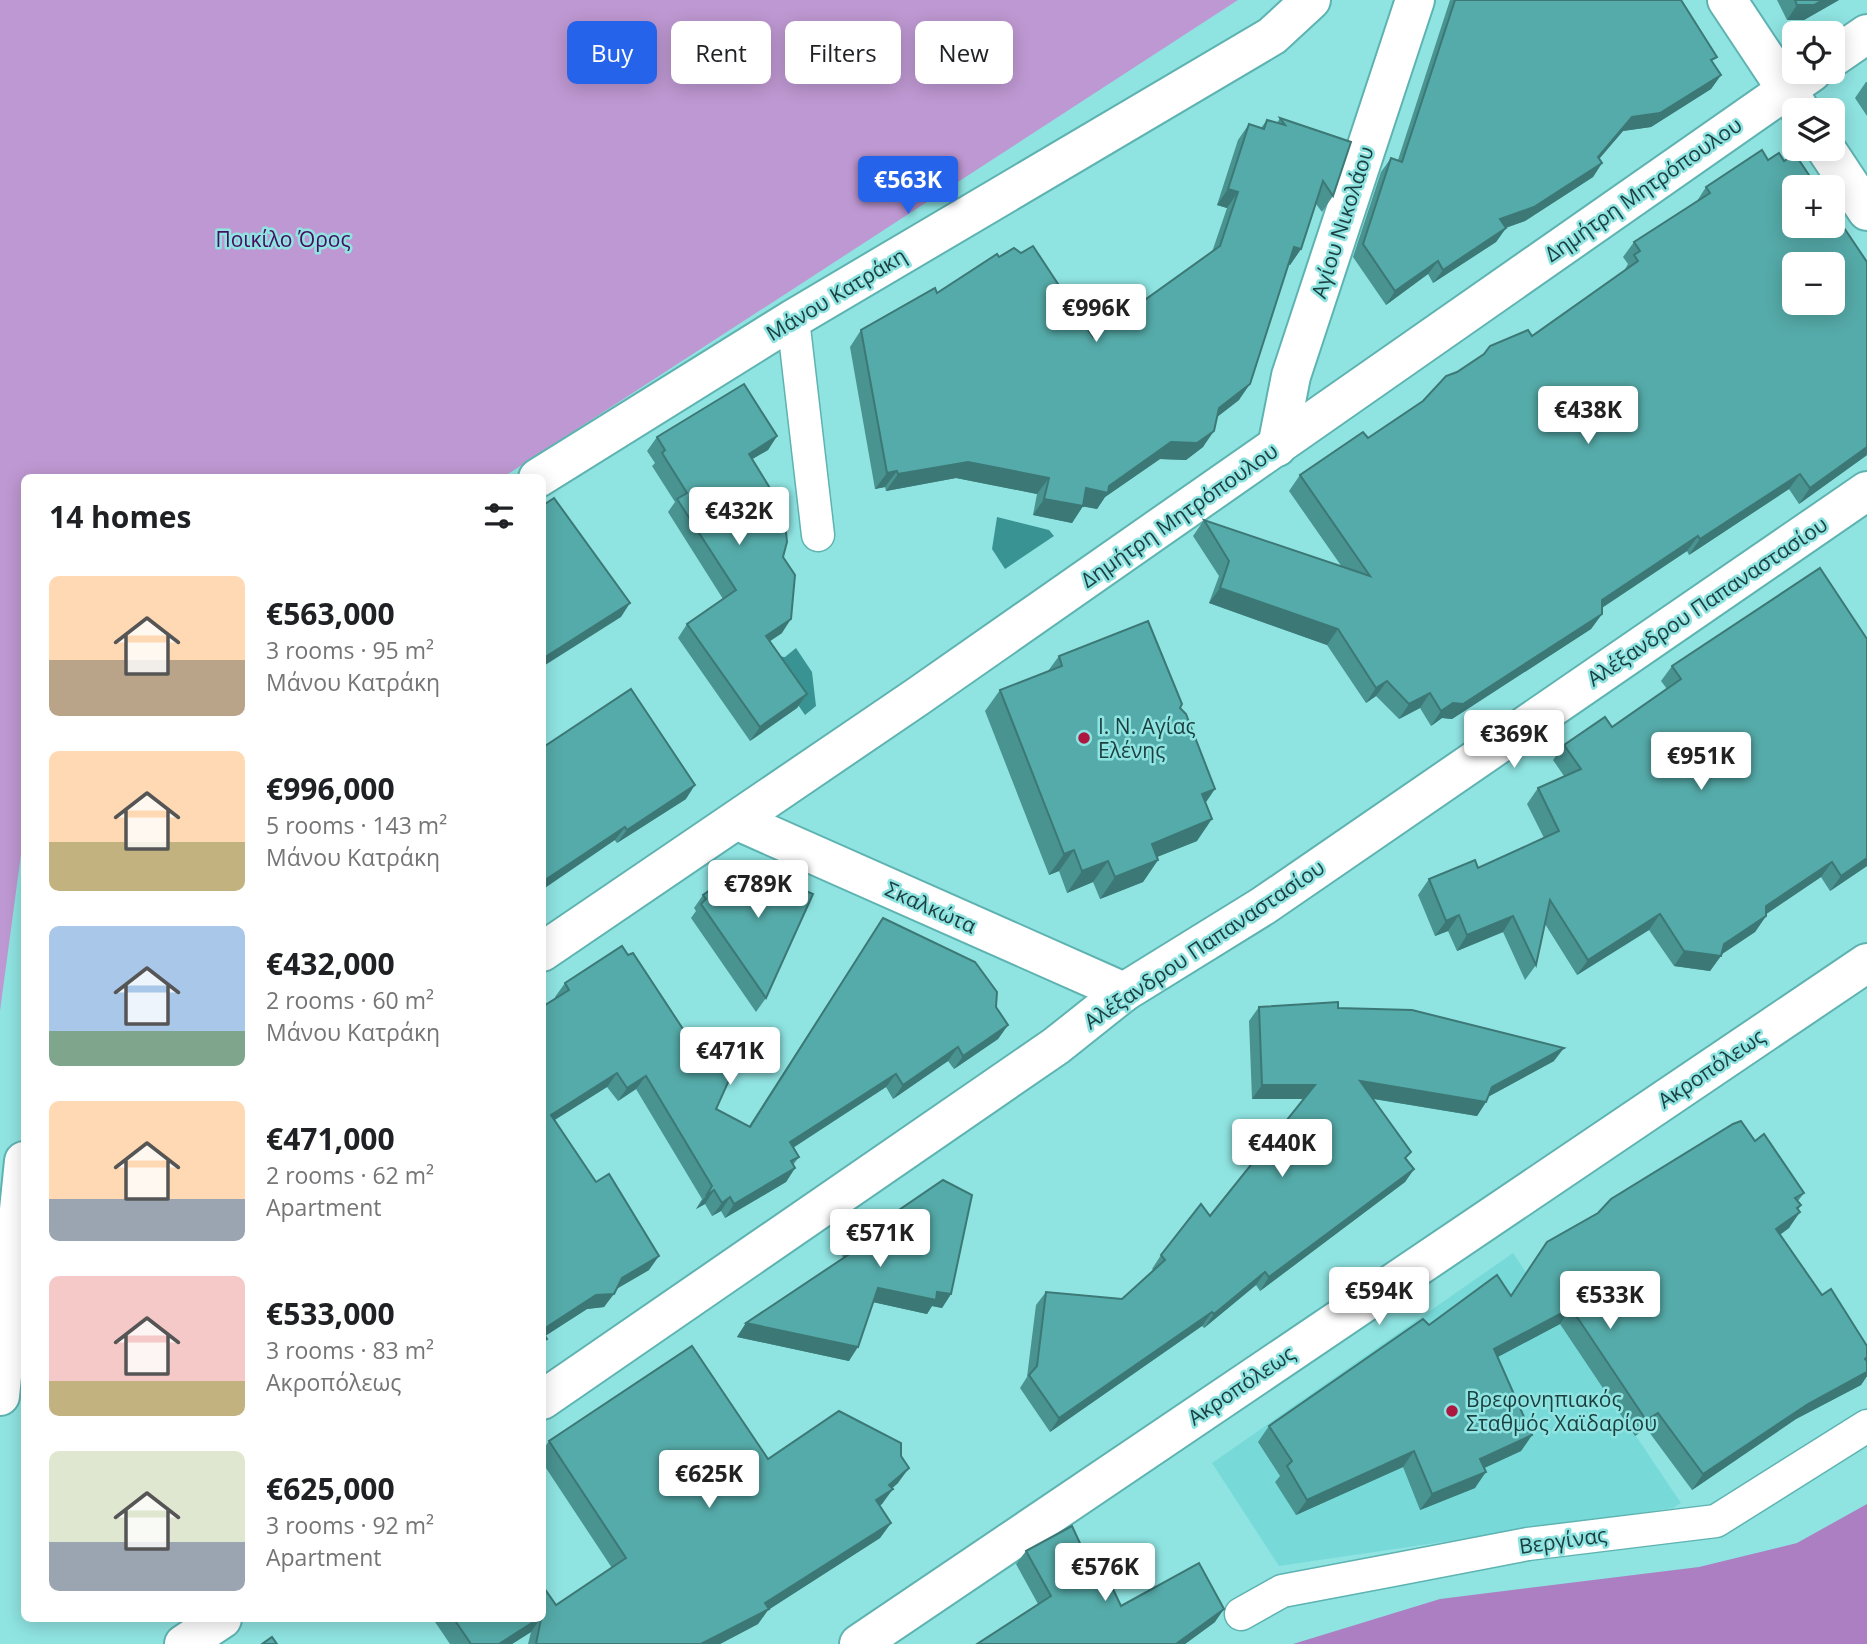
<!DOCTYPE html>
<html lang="en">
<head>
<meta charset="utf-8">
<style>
  body { margin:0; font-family:"Open Sans",sans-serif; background:#f6f6f6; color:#202124; height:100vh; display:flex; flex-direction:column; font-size:26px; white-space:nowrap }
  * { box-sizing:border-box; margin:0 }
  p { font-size:23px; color:#757577 }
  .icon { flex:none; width:38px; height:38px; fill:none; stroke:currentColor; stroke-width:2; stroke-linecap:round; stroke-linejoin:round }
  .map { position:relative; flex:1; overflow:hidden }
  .sheet { position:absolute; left:21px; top:474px; width:525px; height:1148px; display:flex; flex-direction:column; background:#fff; border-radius:10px; box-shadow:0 4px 18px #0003 }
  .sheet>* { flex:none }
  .banner { position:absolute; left:567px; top:21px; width:665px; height:63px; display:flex; gap:14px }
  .tools { position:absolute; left:1782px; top:21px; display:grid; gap:14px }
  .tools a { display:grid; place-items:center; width:63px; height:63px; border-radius:10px; background:#fff; box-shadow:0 4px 18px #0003; font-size:35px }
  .price { position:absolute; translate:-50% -60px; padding:0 16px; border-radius:7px; background:#fff; color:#222; font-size:23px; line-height:46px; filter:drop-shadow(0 2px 4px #0008) }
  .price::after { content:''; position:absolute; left:50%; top:42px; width:21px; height:16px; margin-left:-10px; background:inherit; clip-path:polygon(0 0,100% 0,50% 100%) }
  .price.on { background:#2563eb; color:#fff }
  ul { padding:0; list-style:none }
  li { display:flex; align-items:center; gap:21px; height:175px; padding:0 28px }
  li span { display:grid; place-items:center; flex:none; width:196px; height:140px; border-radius:10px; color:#555 }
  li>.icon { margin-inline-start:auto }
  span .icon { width:84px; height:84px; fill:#fffc; stroke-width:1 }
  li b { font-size:30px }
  h2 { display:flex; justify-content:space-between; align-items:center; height:84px; padding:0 28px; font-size:30px }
  .pill { padding:0 24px; border-radius:10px; background:#fff; box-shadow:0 4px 18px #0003; font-size:24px; line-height:63px }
  .pill.on { background:#2563eb; color:#fff }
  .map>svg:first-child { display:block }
</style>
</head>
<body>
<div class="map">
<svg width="1867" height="1644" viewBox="0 0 1867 1644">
  <rect width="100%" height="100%" fill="#8fe4e2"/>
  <path fill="#77dad8" d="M 1513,1253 L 1681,1503 L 1673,1508 L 1279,1566 L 1212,1463 Z"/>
  <path fill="#be98d2" d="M 0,0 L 1238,0 L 502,478 L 24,478 L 24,832 L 0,1011 Z"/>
  <path fill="#ab7fc1" d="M 1867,1504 L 1867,1644 L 1293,1644 L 1440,1599 L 1699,1567 L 1797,1543 Z"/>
  <g fill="#389392">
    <path d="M 997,517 L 1049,530 L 1054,536 L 1005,569 L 992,549 Z"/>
    <path d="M 796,648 L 812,672 L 816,706 L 805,715 L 770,664 L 775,656 L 785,657 Z"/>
  </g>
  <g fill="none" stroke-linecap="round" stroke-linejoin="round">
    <g stroke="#5eb3b1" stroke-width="35">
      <g id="service">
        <path d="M 793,319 L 818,535"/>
        <path d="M 1241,1614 L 1282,1591 L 1393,1570 L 1528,1544 L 1716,1521 L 1867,1426"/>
      </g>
    </g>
    <g stroke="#5eb3b1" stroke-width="42">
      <g id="minor">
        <path d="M 1727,0 L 1800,110"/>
        <path d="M 1832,58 L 1867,34"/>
        <path d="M 1826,149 L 1867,211"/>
        <path d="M 1277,447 L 1291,376 L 1415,0"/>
        <path d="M 538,478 L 793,319 L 1272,36 L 1311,0"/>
        <path d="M 738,821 L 1124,992"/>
        <path d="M 542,952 L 917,697 L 1812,72"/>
        <path d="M 0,1396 L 24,1161"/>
        <path d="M 542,1400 L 1056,1046 L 1124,992 L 1263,906 L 1867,491"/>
        <path d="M 184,1644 L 222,1619"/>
        <path d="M 859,1644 L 1867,963"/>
      </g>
    </g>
    <use href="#service" stroke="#fff" stroke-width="32"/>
    <use href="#minor" stroke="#fff" stroke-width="38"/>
  </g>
  <g fill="#499391">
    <path d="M 1450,0 L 1681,0 L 1713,63 L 1721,75 L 1711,89 L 1651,127 L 1623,131 L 1599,158 L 1602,163 L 1593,177 L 1525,221 L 1506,228 L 1496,242 L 1433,283 L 1428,274 L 1386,305 L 1353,257 L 1381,172 L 1391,158 L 1398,160 Z"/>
    <path d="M 1777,0 L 1839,0 L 1804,20 L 1787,20 Z"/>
    <path d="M 1866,82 L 1867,82 L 1867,116 L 1855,98 Z"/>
    <path d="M 1280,118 L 1333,196 L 1322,212 L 1316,204 L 1301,249 L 1290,265 L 1289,265 L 1239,400 L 1217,417 L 1203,447 L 1186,460 L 1160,459 L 1105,497 L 1097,509 L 1083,506 L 1072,523 L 1033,515 L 1037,494 L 956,478 L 886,491 L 885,487 L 875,489 L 850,347 L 861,330 L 937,293 L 999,257 L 1093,337 L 1212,252 L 1227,208 L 1217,205 L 1238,140 L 1249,124 L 1261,128 L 1267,120 L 1277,123 Z"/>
    <path d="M 1768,160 L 1784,161 L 1867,262 L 1867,455 L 1799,504 L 1789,489 L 1689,555 L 1687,551 L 1602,608 L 1602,614 L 1591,629 L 1452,719 L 1442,718 L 1431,726 L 1420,708 L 1399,719 L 1376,696 L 1366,703 L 1327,645 L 1209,603 L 1219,576 L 1193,536 L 1204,520 L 1342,567 L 1289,491 L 1300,475 L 1368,438 L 1423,401 L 1457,372 L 1532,336 L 1624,271 L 1628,264 L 1623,257 L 1634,242 L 1697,201 L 1706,187 Z"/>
    <path d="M 777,436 L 768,450 L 752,459 L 783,557 L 782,633 L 770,641 L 807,694 L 797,708 L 750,741 L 678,638 L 687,624 L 723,599 L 668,512 L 675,502 L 652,466 L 655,463 L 647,451 L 657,437 Z"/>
    <path d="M 1867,639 L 1867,866 L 1830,891 L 1821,877 L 1766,914 L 1766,916 L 1755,932 L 1722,954 L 1710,971 L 1674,966 L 1649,930 L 1577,975 L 1545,924 L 1536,965 L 1525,980 L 1503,932 L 1457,951 L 1448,931 L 1435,936 L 1418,895 L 1429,879 L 1478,868 L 1544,838 L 1527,804 L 1538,788 L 1564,776 L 1553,760 L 1564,745 L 1612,727 L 1667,689 L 1661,681 L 1672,666 Z"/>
    <path d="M 1059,656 L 1180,708 L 1206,803 L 1197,841 L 1157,857 L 1158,860 L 1143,882 L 1100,899 L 1093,882 L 1067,893 L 1059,871 L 1049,875 L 985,711 L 1000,690 L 1048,671 Z"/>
    <path d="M 542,748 L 686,799 L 617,843 Z"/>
    <path d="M 703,895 L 766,998 L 756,1012 L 691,918 L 696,911 L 694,908 Z"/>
    <path d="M 883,918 L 996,1007 L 1008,1025 L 998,1039 L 954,1069 L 948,1061 L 893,1099 L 886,1087 L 793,1148 L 799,1157 L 793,1165 L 795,1168 L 786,1182 L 725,1218 L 721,1211 L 712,1216 L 705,1204 L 696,1209 L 702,1199 L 636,1089 L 618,1101 L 607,1087 L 554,1120 L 649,1270 L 616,1289 L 604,1307 L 587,1309 L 545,1336 L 556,999 L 555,997 L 565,983 L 716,1109 L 749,1126 Z"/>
    <path d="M 1259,1007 L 1338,1008 L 1554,1061 L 1488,1097 L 1486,1102 L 1477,1116 L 1373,1099 L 1407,1159 L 1414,1169 L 1405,1182 L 1260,1291 L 1256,1285 L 1204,1328 L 1202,1326 L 1050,1432 L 1020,1388 L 1027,1377 L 1036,1305 L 1046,1292 L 1122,1299 L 1153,1270 L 1152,1269 L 1161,1255 L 1210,1216 L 1304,1099 L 1252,1099 L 1249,1021 Z"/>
    <path d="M 1755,1141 L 1804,1193 L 1798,1201 L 1798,1210 L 1789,1228 L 1780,1235 L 1822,1295 L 1867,1346 L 1867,1376 L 1861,1385 L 1796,1419 L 1692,1490 L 1646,1428 L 1635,1436 L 1560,1324 L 1497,1357 L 1532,1435 L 1521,1451 L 1484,1468 L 1475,1488 L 1420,1510 L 1403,1467 L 1296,1515 L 1275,1482 L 1280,1476 L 1258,1442 L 1269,1426 L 1429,1325 L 1511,1296 L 1547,1242 Z"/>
    <path d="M 852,1242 L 951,1294 L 942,1308 L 932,1306 L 927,1314 L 873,1302 L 849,1361 L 737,1337 L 746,1323 L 844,1258 L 842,1256 Z"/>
    <path d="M 549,1441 L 768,1459 L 898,1483 L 892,1488 L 882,1504 L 879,1506 L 891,1523 L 880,1538 L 768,1610 L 758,1624 L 720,1644 L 528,1644 L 531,1632 L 512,1644 L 450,1644 L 433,1619 L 542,1619 L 556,1605 L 612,1568 L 542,1462 L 542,1451 Z"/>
    <path d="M 1026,1551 L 1084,1552 L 1121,1606 L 1215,1622 L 1185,1644 L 977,1644 L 1038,1604 L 1016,1564 Z"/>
  </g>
  <g fill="#3c7876">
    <path d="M 1823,0 L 1839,0 L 1804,20 L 1787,20 L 1797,5 Z"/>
    <path d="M 1721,75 L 1711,89 L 1651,127 L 1623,131 L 1589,171 L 1598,157 L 1632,117 Z"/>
    <path d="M 1602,163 L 1593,177 L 1525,221 L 1490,233 L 1500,219 Z"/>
    <path d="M 1228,189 L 1238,192 L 1227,208 L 1217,205 Z"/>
    <path d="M 1506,228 L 1496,242 L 1433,283 L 1443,270 Z"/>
    <path d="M 1294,247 L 1301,249 L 1290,265 L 1283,263 Z"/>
    <path d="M 1438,261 L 1428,274 L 1386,305 L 1395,291 Z"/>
    <path d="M 1250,384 L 1239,400 L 1208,424 L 1219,408 Z"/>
    <path d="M 1214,431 L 1203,447 L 1186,460 L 1160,459 L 1105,497 L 1097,509 L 1075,505 L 1086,488 L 1109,486 L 1171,442 Z"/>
    <path d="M 777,436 L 768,450 L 739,467 L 749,454 Z"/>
    <path d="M 1867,447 L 1867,455 L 1799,504 L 1810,488 Z"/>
    <path d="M 968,462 L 1049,478 L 1037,494 L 956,478 L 886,491 L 898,474 Z"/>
    <path d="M 897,471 L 885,487 L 875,489 L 887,473 Z"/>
    <path d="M 1800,474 L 1789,489 L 1689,555 L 1700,539 Z"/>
    <path d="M 1044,499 L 1083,506 L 1072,523 L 1033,515 Z"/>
    <path d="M 1698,536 L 1687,551 L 1591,615 L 1602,600 Z"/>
    <path d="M 1220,588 L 1338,629 L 1327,645 L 1209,603 Z"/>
    <path d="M 630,603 L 621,617 L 542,667 L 542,659 Z"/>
    <path d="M 1602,614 L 1591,629 L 1452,719 L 1442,718 L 1431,726 L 1441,711 L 1453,703 Z"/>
    <path d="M 791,619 L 782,633 L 757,650 L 766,636 Z"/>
    <path d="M 1387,681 L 1376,696 L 1366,703 L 1376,688 Z"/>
    <path d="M 1430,693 L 1420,708 L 1399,719 L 1409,704 Z"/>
    <path d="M 807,694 L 797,708 L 750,741 L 760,727 Z"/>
    <path d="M 695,785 L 686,799 L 617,843 L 627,830 Z"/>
    <path d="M 1215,789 L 1200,811 L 1202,794 Z"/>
    <path d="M 1212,819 L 1197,841 L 1137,865 L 1152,844 Z"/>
    <path d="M 625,827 L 615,840 L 542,890 L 542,882 Z"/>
    <path d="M 1074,850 L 1059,871 L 1049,875 L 1064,854 Z"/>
    <path d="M 1867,858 L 1867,866 L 1830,891 L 1841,876 Z"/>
    <path d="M 1158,860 L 1143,882 L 1100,899 L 1115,877 Z"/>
    <path d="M 1108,861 L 1093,882 L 1067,893 L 1082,871 Z"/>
    <path d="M 1832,862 L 1821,877 L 1756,921 L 1766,906 Z"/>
    <path d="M 1660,914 L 1649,930 L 1577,975 L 1588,960 Z"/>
    <path d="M 1459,915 L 1448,931 L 1435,936 L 1446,921 Z"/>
    <path d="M 1513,916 L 1503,932 L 1457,951 L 1467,935 Z"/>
    <path d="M 1766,916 L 1755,932 L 1719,956 L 1721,956 L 1710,971 L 1674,966 L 1684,951 L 1724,944 Z"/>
    <path d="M 1008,1025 L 998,1039 L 954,1069 L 963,1056 Z"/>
    <path d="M 958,1047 L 948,1061 L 893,1099 L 903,1085 Z"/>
    <path d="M 1564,1048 L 1554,1061 L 1482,1100 L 1492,1087 Z"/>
    <path d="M 617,1073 L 607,1087 L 542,1128 L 551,1115 Z"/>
    <path d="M 896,1074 L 886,1087 L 780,1156 L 790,1142 Z"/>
    <path d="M 646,1076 L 636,1089 L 618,1101 L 627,1088 Z"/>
    <path d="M 1360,1081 L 1486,1102 L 1477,1116 L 1351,1095 Z"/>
    <path d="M 1262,1085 L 1315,1085 L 1306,1099 L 1252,1099 Z"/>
    <path d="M 795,1168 L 786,1182 L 725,1218 L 734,1204 Z"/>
    <path d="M 1414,1169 L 1405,1182 L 1260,1291 L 1269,1277 Z"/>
    <path d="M 714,1190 L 705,1204 L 696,1209 L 706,1196 Z"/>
    <path d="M 730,1197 L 721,1211 L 712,1216 L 722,1203 Z"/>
    <path d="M 1801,1205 L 1792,1218 L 1800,1212 L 1789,1228 L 1765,1245 L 1776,1229 L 1797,1208 Z"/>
    <path d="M 659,1256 L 649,1270 L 613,1291 L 622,1278 Z"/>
    <path d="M 1265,1272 L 1256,1285 L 1204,1328 L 1214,1314 Z"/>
    <path d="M 878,1288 L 937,1292 L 951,1294 L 942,1308 L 932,1306 L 927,1314 L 868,1301 Z"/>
    <path d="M 614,1294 L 604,1307 L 587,1309 L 542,1338 L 542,1330 L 596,1295 Z"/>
    <path d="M 1571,1308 L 1560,1324 L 1483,1365 L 1494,1349 Z"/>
    <path d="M 1212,1312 L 1202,1326 L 1050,1432 L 1059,1418 Z"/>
    <path d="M 746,1323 L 858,1347 L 849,1361 L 737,1337 Z"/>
    <path d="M 1867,1372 L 1867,1376 L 1861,1385 L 1796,1419 L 1692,1490 L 1703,1474 L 1808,1404 Z"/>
    <path d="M 1658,1413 L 1646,1428 L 1635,1436 L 1646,1420 Z"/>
    <path d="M 1532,1435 L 1521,1451 L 1469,1475 L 1480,1459 Z"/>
    <path d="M 1414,1451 L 1403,1467 L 1296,1515 L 1307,1500 Z"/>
    <path d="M 909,1468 L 898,1483 L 888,1492 L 893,1489 L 882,1504 L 865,1515 L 876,1500 L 889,1485 Z"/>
    <path d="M 1486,1472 L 1475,1488 L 1420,1510 L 1432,1494 Z"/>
    <path d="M 891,1523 L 880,1538 L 768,1610 L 758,1624 L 720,1644 L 701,1644 Z"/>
    <path d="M 1224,1609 L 1215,1622 L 1185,1644 L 1176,1644 Z"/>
    <path d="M 538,1619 L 540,1619 L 531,1632 L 512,1644 L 499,1644 Z"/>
  </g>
  <g fill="#55aba9" stroke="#3c7876" stroke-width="2" fill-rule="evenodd">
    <path d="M 1455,0 L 1681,0 L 1717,57 L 1711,60 L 1721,75 L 1660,113 L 1632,117 L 1598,157 L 1602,163 L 1534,207 L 1500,219 L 1506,228 L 1443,270 L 1438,261 L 1395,291 L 1363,244 L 1391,158 L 1402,162 Z"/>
    <path d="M 1795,0 L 1823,0 L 1814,5 L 1797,5 Z"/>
    <path d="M 1280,118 L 1351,142 L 1333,196 L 1323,181 L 1301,249 L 1294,247 L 1250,384 L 1219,408 L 1214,431 L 1197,443 L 1171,442 L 1109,486 L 1108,493 L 1086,488 L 1083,506 L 1044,499 L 1049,478 L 968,462 L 898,474 L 897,471 L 887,473 L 861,330 L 935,288 L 937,293 L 997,254 L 999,257 L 1014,248 L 1021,253 L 1033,246 L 1093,337 L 1220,246 L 1238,192 L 1228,189 L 1249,124 L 1264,129 L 1267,120 L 1285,125 Z"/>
    <path d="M 1762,150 L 1768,160 L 1779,153 L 1784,161 L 1795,154 L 1817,187 L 1794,187 L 1794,226 L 1832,226 L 1832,210 L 1867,262 L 1867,447 L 1810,488 L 1800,474 L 1700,539 L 1698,536 L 1602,600 L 1602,614 L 1463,704 L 1453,703 L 1441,711 L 1430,693 L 1409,704 L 1387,681 L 1376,688 L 1338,629 L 1220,588 L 1229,561 L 1204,520 L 1370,576 L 1300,475 L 1363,432 L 1368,438 L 1423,401 L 1446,376 L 1457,372 L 1484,354 L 1490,346 L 1528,330 L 1532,336 L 1638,261 L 1634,255 L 1640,251 L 1634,242 L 1710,193 L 1706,187 ZM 1794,264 L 1832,264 L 1832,303 L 1794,303 Z"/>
    <path d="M 744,384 L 777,436 L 749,454 L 784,511 L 787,542 L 783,557 L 795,575 L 791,619 L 766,636 L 807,694 L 760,727 L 687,624 L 736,590 L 677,499 L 687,493 L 662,453 L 665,450 L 657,437 Z"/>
    <path d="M 554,498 L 630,603 L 542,659 L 542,506 Z"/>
    <path d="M 1820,568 L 1867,639 L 1867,858 L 1841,876 L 1832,862 L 1766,906 L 1766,916 L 1724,944 L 1721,956 L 1684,951 L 1660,914 L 1588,960 L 1550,900 L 1536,965 L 1513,916 L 1467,935 L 1459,915 L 1446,921 L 1429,879 L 1475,860 L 1478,868 L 1559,831 L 1538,788 L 1581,769 L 1564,745 L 1605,717 L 1612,727 L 1681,679 L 1672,666 Z"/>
    <path d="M 1148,621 L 1182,704 L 1180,708 L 1186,714 L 1215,789 L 1202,794 L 1212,819 L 1152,844 L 1158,860 L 1115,877 L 1108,861 L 1082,871 L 1074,850 L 1064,854 L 1000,690 L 1062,666 L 1059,656 Z"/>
    <path d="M 631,689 L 695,785 L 627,830 L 625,827 L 542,882 L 542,748 Z"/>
    <path d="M 746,865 L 813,894 L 766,998 L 701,904 L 706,899 L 703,895 Z"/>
    <path d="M 883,918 L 975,962 L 997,992 L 996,1007 L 1008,1025 L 963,1056 L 958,1047 L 903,1085 L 896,1074 L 790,1142 L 799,1157 L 791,1161 L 795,1168 L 734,1204 L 730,1197 L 722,1203 L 714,1190 L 706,1196 L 712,1186 L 646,1076 L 627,1088 L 617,1073 L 551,1115 L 596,1182 L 609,1174 L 659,1256 L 622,1278 L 614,1294 L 596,1295 L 542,1330 L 542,1007 L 569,990 L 565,983 L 622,946 L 628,955 L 633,953 L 706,1064 L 748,1038 L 716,1109 L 750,1127 Z"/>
    <path d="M 1338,1002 L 1338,1008 L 1412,1010 L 1564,1048 L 1492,1087 L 1486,1102 L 1360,1081 L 1411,1152 L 1405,1158 L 1414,1169 L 1269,1277 L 1265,1272 L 1214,1314 L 1212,1312 L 1059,1418 L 1029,1375 L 1037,1366 L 1046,1292 L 1122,1299 L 1165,1260 L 1161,1255 L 1201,1204 L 1210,1216 L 1315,1085 L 1262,1085 L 1259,1007 Z"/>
    <path d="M 1741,1121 L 1755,1141 L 1764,1134 L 1804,1193 L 1795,1198 L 1801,1205 L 1797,1208 L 1800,1212 L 1776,1229 L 1822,1295 L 1831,1289 L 1867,1346 L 1867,1357 L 1865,1359 L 1867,1361 L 1867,1372 L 1808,1404 L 1703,1474 L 1658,1413 L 1646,1420 L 1571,1308 L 1494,1349 L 1532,1435 L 1480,1459 L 1486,1472 L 1432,1494 L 1414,1451 L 1307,1500 L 1287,1466 L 1292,1461 L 1269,1426 L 1423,1319 L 1429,1325 L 1497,1275 L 1511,1296 L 1547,1242 L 1598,1213 L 1611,1199 L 1733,1124 Z"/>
    <path d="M 943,1180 L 972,1195 L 951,1294 L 937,1292 L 936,1300 L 878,1288 L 858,1347 L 746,1323 L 857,1249 L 852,1242 Z"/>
    <path d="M 542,1331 L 547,1339 L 542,1342 Z"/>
    <path d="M 692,1346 L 768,1459 L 839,1411 L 901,1443 L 901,1456 L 909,1468 L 889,1485 L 893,1489 L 876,1500 L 891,1523 L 765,1603 L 769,1609 L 701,1644 L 536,1644 L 541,1619 L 542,1619 L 542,1585 L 556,1605 L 626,1558 L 549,1441 Z"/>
    <path d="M 1072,1526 L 1084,1552 L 1093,1547 L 1121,1606 L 1199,1563 L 1224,1609 L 1176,1644 L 977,1644 L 1051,1596 L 1026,1551 Z"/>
    <path d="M 454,1619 L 538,1619 L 499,1644 L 471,1644 Z"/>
    <path d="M 272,1637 L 277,1644 L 262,1644 Z"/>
  </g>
  <g fill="#ac183f" stroke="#8fe4e2" stroke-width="2.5">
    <circle cx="1084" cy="738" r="7"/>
    <circle cx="1452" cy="1411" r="7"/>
  </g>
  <g text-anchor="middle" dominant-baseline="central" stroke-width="5" stroke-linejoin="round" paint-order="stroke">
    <g font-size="21" fill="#1b3f3f" stroke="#8fe4e2">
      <text transform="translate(1643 189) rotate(-35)">Δημήτρη Μητρόπουλου</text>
      <text transform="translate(1342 222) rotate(-72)">Αγίου Νικολάου</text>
      <text transform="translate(836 294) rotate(-31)">Μάνου Κατράκη</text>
      <text transform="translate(1179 515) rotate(-35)">Δημήτρη Μητρόπουλου</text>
      <text transform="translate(1707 601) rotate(-34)">Αλέξανδρου Παπαναστασίου</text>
      <text transform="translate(931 907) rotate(24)">Σκαλκώτα</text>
      <text transform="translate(1204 944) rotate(-34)">Αλέξανδρου Παπαναστασίου</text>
      <text transform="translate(1711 1068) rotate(-34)">Ακροπόλεως</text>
      <text transform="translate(1241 1385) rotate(-34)">Ακροπόλεως</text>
      <text transform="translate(1563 1540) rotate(-8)">Βεργίνας</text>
    </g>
    <g font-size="21" fill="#480d5f" stroke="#8fe4e2">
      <text x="283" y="239">Ποικίλο Όρος</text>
    </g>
    <g font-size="21" fill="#1b3f3f" stroke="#8fe4e2" text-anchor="start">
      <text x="1098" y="726">Ι. Ν. Αγίας<tspan x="1098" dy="24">Ελένης</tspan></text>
      <text x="1466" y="1399">Βρεφονηπιακός<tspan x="1466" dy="24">Σταθμός Χαϊδαρίου</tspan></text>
    </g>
  </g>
</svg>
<div class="tools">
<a><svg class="icon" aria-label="locate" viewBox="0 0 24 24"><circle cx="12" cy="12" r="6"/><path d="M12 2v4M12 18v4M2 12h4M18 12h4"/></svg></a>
<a><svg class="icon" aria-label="layers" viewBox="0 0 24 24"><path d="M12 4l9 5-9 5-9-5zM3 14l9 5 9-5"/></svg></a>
<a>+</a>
<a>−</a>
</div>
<b class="price on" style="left:908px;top:216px">€563K</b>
<b class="price" style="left:1096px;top:344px">€996K</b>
<b class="price" style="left:1588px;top:446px">€438K</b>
<b class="price" style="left:739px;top:547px">€432K</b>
<b class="price" style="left:1514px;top:770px">€369K</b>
<b class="price" style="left:1701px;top:792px">€951K</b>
<b class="price" style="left:758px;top:920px">€789K</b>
<b class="price" style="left:730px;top:1087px">€471K</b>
<b class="price" style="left:1282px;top:1179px">€440K</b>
<b class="price" style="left:880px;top:1269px">€571K</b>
<b class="price" style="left:1379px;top:1327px">€594K</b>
<b class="price" style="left:1610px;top:1331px">€533K</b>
<b class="price" style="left:709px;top:1510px">€625K</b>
<b class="price" style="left:1105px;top:1603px">€576K</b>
<div class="banner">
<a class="pill on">Buy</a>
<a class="pill">Rent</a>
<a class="pill">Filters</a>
<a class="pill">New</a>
</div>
<section class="sheet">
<h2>14 homes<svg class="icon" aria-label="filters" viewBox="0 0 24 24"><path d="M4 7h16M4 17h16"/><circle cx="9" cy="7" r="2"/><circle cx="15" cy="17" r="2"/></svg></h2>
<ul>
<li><span style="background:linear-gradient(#ffd9b3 60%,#b9a48a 0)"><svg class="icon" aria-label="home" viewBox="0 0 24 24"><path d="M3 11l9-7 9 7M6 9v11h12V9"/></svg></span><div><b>€563,000</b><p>3 rooms · 95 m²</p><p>Μάνου Κατράκη</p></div></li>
<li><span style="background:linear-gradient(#ffd9b3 65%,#c2b280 0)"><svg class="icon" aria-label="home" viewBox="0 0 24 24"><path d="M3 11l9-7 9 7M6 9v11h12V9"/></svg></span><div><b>€996,000</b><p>5 rooms · 143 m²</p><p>Μάνου Κατράκη</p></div></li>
<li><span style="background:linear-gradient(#a9c7e8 75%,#7fa58c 0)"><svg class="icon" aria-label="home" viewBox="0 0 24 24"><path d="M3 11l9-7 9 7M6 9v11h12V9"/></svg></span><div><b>€432,000</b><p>2 rooms · 60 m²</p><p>Μάνου Κατράκη</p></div></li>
<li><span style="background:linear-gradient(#ffd9b3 70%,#9aa5b1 0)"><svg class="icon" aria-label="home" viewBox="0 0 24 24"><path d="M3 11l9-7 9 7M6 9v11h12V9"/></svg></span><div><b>€471,000</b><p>2 rooms · 62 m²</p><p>Apartment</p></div></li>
<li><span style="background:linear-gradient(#f6c9c9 75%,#c2b280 0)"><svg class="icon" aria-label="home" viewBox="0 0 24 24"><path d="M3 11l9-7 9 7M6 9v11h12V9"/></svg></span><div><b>€533,000</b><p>3 rooms · 83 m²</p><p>Ακροπόλεως</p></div></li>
<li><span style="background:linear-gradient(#dfe7d0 65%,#9aa5b1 0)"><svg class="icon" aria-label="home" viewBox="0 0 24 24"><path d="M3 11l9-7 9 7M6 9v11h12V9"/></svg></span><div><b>€625,000</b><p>3 rooms · 92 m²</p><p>Apartment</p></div></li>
</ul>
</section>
</div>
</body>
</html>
